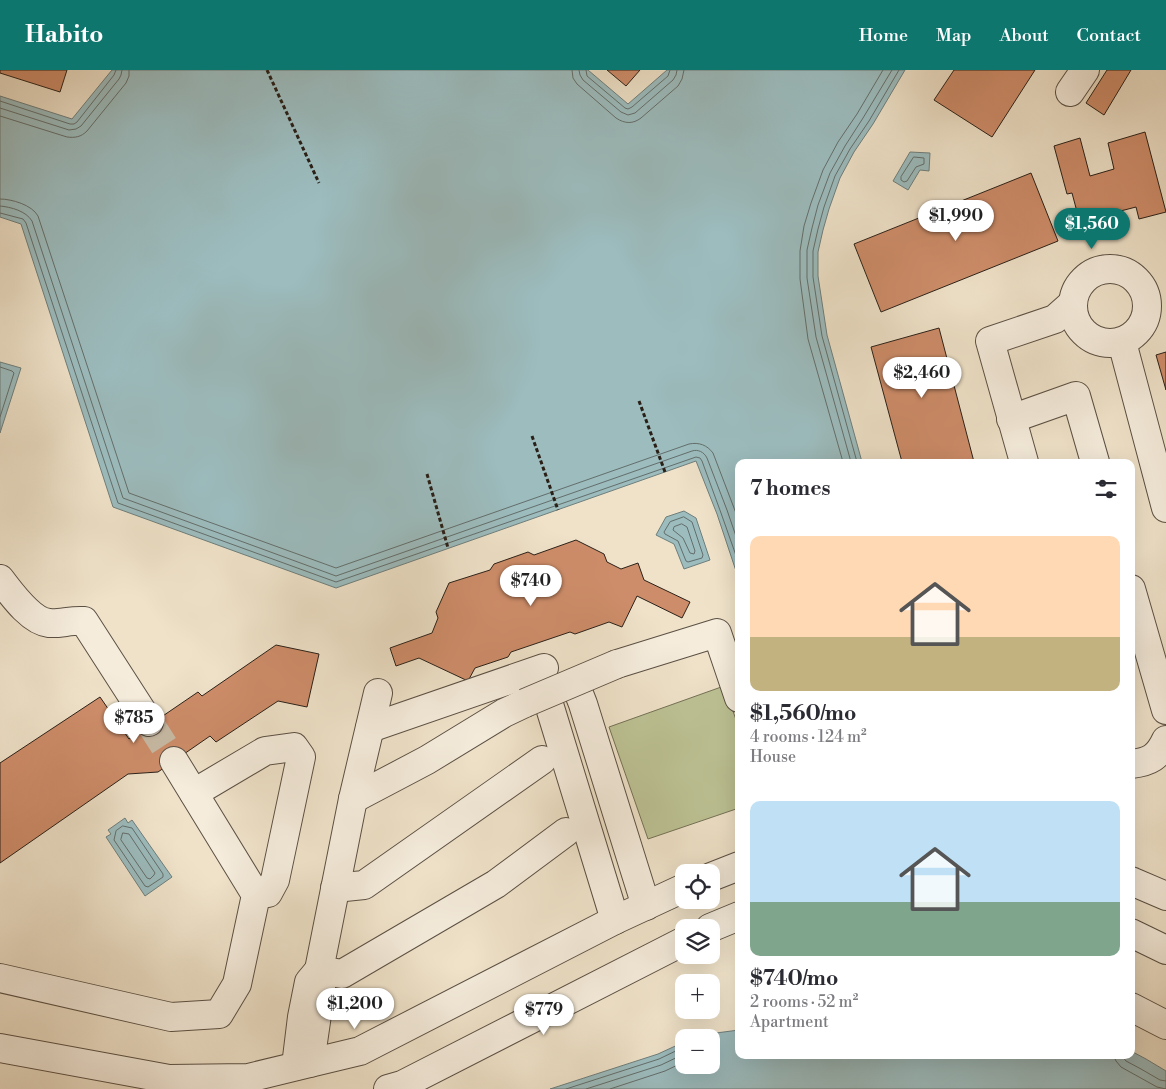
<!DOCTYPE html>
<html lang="en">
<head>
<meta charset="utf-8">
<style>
  body { margin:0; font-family:"Libre Bodoni",serif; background:#f2f2f3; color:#2b2b33; height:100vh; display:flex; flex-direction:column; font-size:19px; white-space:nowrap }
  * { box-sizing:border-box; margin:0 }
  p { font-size:16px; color:#7c7c81 }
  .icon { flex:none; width:28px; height:28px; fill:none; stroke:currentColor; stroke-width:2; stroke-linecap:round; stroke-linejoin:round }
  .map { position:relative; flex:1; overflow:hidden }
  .sheet { position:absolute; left:735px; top:389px; width:400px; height:600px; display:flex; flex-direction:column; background:#fff; border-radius:10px; box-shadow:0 5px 20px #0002 }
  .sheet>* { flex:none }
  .buttons { position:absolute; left:675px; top:794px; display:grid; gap:10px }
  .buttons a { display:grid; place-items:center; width:45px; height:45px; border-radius:10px; background:#fff; box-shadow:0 5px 20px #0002; font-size:25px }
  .price { position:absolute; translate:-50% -42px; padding:0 11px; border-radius:18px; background:#fff; color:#222; font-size:16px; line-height:32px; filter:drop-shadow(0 1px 2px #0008) }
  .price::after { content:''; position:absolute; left:50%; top:30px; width:15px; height:11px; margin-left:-8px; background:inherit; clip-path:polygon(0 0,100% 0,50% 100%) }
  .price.current { background:#0f766e; color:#fff }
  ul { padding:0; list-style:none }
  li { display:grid; align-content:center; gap:10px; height:265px; padding:0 15px }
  li span { display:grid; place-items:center; height:155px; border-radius:10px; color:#555 }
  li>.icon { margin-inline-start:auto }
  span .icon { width:90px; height:90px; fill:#fffc; stroke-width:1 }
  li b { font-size:21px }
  h2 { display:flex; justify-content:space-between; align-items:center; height:60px; padding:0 15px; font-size:21px }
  header { display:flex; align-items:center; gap:30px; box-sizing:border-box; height:70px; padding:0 25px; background:#0f766e; color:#fff }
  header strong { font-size:24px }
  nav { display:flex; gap:28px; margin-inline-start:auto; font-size:18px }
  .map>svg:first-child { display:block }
</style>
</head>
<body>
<header>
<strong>Habito</strong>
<nav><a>Home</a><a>Map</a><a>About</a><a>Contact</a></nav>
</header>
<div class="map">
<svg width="1166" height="1019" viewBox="0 0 1166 1019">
  <rect width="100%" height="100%" fill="#efe2c9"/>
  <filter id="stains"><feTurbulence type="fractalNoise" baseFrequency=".004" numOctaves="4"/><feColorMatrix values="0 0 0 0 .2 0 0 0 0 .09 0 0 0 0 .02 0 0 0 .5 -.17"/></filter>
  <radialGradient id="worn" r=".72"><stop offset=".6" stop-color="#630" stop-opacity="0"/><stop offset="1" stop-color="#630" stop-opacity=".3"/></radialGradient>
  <path fill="#bcc294" stroke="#737156" d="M 724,616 L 739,658 L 739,738 L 648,769 L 609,657 Z"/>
  <g fill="#9cbcbe" stroke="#6e7e7c">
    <path d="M 112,0 L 588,0 L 628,34 L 667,0 L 905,0 L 873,54 L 854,82 L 840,108 L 829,139 L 823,160 L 818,182 L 818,206 L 827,265 L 862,392 L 739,392 L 739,510 L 717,444 L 696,391 L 336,518 L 113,437 L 21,154 L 0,147 L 0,26 L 72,49 Z"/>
    <path d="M 910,82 L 930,83 L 929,101 L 920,100 L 908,120 L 893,111 Z"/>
    <path d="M 0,292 L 21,298 L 0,363 Z"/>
    <path d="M 684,441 L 696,448 L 710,490 L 684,499 L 674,474 L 656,465 L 666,447 Z"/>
    <path d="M 125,748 L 128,753 L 132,750 L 172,807 L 145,826 L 106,767 L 111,764 L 108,760 Z"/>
    <path d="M 739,960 L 739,985 L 1131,985 L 1131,981 L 1146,989 L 1166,1001 L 1166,1019 L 550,1019 L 658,984 L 684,972 L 684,995 L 711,995 L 711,968 L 698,967 L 716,963 Z"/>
  </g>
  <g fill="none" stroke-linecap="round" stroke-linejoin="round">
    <g stroke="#636e6b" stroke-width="1">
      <path d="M 572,0 L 573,8 L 577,14 L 616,48 C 625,54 633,54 641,48 L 678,16 L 682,9 L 684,0"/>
      <path d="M 579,0 L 580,5 L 583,10 L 621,42 L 628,45 L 635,43 L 673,10 L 676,5 L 677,0"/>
      <path d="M 586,0 L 587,6 L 625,38 L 628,39 L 632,37 L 668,6 L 670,0"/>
      <path d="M 0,31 L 70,54 L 74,54 L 77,52 L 114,5 L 116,0"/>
      <path d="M 0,38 L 69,60 L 76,59 L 81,56 L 119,9 L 121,5 L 122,0"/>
      <path d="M 0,46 L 67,67 C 75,68 81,67 87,61 L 126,13 L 129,6 L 129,0"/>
      <path d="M 914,87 L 924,88 L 924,94 L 916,97 L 907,111 L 904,112 L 901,110 L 901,107 Z"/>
      <path d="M 0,129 C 12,129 32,135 38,146 L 129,423 L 336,498 L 689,374 C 699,372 707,375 713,383 L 739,451"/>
      <path d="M 0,136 C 11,137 26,141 32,151 L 123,428 L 336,506 L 692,381 C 698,379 704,382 707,388 L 727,440 L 739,475"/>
      <path d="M 0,143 L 23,149 L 26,153 L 118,433 L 336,512 L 696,387 L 700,388 L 702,391 L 721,443 L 739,494"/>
      <path d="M 0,297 L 12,301 L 14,303 L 0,347"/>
      <path d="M 843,392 L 808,269 L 800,209 L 800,181 L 804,156 L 811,133 L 823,100 L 838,72 L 857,44 L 883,0"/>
      <path d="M 851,392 L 816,267 L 807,208 L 807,180 L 812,158 L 818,135 L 830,103 L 845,76 L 863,48 L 892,0"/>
      <path d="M 857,392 L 822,266 L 813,207 L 813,181 L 818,159 L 824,137 L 835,106 L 850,79 L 869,51 L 899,0"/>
      <path d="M 684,447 L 692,452 L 703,485 L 702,488 L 688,492 L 686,491 L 678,471 L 665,464 L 664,462 L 670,452 Z"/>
      <path d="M 682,454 L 687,457 L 695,481 L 694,484 L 690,483 L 683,468 L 673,460 L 674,457 Z"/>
      <path d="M 123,756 L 132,758 L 163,804 L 163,807 L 148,817 L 145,816 L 114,770 L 116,761 Z"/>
      <path d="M 123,763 L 129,764 L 155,803 L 154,805 L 150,809 L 147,808 L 121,770 Z"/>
      <path d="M 1113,985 L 1116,991 L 1121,997 L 1157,1017 L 1166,1019"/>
      <path d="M 1121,985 L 1126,991 L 1141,999 L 1160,1010 L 1166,1011"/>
      <path d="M 566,1019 L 659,989 L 684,977"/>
      <path d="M 586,1019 L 661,995 L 684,984"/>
      <path d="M 610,1019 L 665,1001 L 684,992"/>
    </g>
  </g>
  <g fill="#ce8d6a" stroke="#2a2018">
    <path d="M 0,0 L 67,0 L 60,22 L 0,3 Z"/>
    <path d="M 607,0 L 640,0 L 626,16 Z"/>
    <path d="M 954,0 L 1035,0 L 992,67 L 934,30 Z"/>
    <path d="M 1107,0 L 1131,0 L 1104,45 L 1086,33 Z"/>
    <path d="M 1145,62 L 1166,142 L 1139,149 L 1136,137 L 1105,145 L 1110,162 L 1084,168 L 1072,123 L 1067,124 L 1054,76 L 1080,68 L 1090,106 L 1114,99 L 1108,73 Z"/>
    <path d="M 1031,103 L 1058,171 L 881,242 L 854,174 Z"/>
    <path d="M 939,258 L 974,392 L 902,392 L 871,277 Z"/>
    <path d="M 1166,282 L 1166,320 L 1156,285 Z"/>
    <path d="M 576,470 L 604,484 L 607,492 L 621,499 L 638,493 L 644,510 L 690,532 L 682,548 L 637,526 L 622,557 L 609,552 L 575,564 L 570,562 L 511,582 L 508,587 L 475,598 L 468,611 L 419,588 L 396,596 L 390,578 L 432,563 L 438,548 L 436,542 L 449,513 L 490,500 L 494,494 L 528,482 L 534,485 Z"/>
    <path d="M 276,575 L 319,584 L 307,637 L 278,631 L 216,672 L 210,666 L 158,702 L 128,704 L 0,793 L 0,693 L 100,627 L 129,669 L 198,622 L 202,626 Z"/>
  </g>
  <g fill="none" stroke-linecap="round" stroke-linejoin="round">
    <path stroke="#c8bba6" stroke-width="28" stroke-dasharray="28 14" stroke-linecap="butt" d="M 149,652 L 174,691"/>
    <g stroke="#5b5044" stroke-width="30">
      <g id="minor">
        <path d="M 1070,22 L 1085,0"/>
        <circle cx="1110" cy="236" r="37"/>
        <path d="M 1122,272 L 1166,438"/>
        <path d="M 1011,349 L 1076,326 L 1095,392"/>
        <path d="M 1024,392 L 990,271 L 1055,249 L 1073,233"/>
        <path d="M 0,509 C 11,523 30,551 49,553 C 60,554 71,550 84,551 L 149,652"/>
        <path d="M 1131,519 L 1166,640"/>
        <path d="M 617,594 L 717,563 L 739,628"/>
        <path d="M 576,616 L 583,634 L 646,836"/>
        <path d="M 378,623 L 353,729 L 319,900 L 342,904 L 496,814 L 566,762"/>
        <path d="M 548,631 L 615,850"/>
        <path d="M 370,658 L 544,598"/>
        <path d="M 1131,694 C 1150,692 1158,687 1166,670"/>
        <path d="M 194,723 L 265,681 L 294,677 L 301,687 L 275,810 L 268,823 L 256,825"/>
        <path d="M 353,729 L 427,690 L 504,643 L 525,633"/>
        <path d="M 711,807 L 739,796"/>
        <path d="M 1131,811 L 1166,826"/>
        <path d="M 335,818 L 364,815 L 542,690"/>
        <path d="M 710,858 L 739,846"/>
        <path d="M 1131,863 L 1166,880"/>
        <path d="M 0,908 L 171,947 L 219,944 L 237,914 L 256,825 L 174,691"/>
        <path d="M 1131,937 L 1166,955"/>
        <path d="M 0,978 L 169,1009 L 248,1008 L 310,993 L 360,981 L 615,850 L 684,818"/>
        <path d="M 296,996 L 302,947 L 309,912 L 319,900 L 321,917 L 310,993"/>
        <path d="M 388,1019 L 402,1015 L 684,871"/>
      </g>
    </g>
    <g stroke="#2a2018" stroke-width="3" stroke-dasharray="4 2.5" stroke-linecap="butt">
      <path d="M 267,0 L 319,113"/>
      <path d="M 639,331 L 665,402"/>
      <path d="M 532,366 L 558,440"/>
      <path d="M 427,404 L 448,478"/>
    </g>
    <use href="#minor" stroke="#f5ecdc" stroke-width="28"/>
    <g stroke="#5b5044" stroke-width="30" stroke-linecap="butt">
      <path id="minor-bridge" d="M 525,633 L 617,594"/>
    </g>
    <use href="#minor-bridge" stroke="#f5ecdc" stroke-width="28"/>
  </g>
  <rect width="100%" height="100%" filter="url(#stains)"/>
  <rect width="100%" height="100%" fill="url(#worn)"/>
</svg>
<div class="buttons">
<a><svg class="icon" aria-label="locate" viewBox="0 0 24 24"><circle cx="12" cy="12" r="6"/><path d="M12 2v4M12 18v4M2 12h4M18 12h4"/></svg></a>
<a><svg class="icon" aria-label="layers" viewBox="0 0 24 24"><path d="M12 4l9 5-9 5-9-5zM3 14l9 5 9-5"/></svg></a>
<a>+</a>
<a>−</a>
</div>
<b class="price" style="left:956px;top:172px">$1,990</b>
<b class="price current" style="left:1092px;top:180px">$1,560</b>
<b class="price" style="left:922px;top:329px">$2,460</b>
<b class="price" style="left:531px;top:537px">$740</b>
<b class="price" style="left:134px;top:674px">$785</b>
<b class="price" style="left:355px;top:960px">$1,200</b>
<b class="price" style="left:544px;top:966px">$779</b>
<section class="sheet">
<h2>7 homes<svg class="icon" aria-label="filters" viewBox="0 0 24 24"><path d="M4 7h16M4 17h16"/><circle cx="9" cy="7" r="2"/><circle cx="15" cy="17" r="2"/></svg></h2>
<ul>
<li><span style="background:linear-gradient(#ffd9b3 65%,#c2b280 0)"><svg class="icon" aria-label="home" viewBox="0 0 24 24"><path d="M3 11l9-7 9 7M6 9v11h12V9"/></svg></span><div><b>$1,560/mo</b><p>4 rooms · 124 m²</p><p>House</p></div></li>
<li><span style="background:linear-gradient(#bfe0f5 65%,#7fa58c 0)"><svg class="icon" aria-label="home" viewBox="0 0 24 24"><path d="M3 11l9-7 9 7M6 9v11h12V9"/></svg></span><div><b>$740/mo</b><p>2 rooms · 52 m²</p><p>Apartment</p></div></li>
</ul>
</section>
</div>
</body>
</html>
